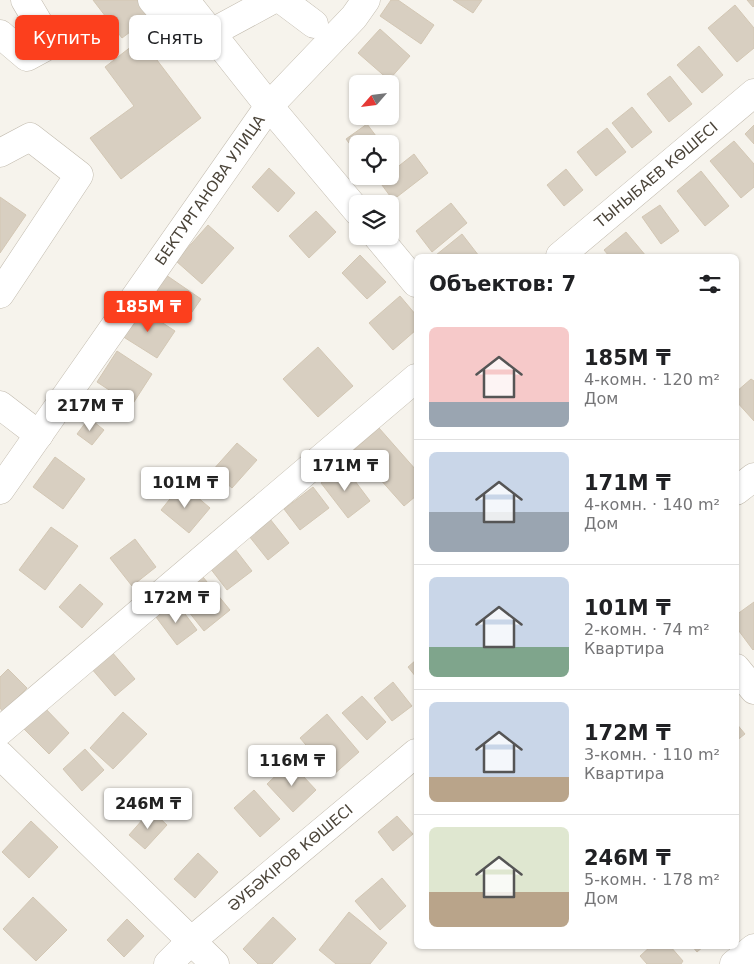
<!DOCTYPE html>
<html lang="ru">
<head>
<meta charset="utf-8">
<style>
  body { margin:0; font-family:"DejaVu Sans",sans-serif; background:#f6f6f6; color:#202124; height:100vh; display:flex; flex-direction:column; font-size:19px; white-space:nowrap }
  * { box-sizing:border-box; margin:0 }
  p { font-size:16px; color:#757577 }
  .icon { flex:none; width:28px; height:28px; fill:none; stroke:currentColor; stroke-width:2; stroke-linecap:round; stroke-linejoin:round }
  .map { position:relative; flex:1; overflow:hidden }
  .details { position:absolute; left:414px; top:254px; width:325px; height:695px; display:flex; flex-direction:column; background:#fff; border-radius:8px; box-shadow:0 1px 4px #0004 }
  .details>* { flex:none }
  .guide { position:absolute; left:15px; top:15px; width:324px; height:45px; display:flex; gap:10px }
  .needle { width:32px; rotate:242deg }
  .controls { position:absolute; left:349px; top:75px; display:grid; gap:10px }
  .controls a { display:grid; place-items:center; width:50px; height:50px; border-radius:8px; background:#fff; box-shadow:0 1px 4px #0004; font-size:25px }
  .price { position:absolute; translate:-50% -42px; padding:0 11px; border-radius:5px; background:#fff; color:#222; font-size:16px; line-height:32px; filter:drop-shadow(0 1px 2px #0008) }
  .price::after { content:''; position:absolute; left:50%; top:30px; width:15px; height:11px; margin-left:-8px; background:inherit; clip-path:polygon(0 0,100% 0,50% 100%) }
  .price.current { background:#fc3f1d; color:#fff }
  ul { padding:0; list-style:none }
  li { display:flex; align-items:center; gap:15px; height:125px; padding:0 15px }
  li+li { border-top:1px solid #e0e0e0 }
  li span { display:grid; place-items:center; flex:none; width:140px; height:100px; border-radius:8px; color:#555 }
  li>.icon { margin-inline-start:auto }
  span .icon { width:60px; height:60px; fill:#fffc; stroke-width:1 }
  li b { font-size:21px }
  h2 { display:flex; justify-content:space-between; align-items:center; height:60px; padding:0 15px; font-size:21px }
  .chip { padding:0 18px; border-radius:8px; background:#fff; box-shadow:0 1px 4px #0004; font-size:18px; line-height:45px }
  .chip.current { background:#fc3f1d; color:#fff }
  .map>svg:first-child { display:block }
</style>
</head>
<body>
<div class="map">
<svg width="754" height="964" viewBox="0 0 754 964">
  <rect width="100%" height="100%" fill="#f6f3ec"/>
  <g fill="#d8cfc1" stroke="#d3c7b4">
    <path d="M 93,0 L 137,0 L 150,17 L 122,38 Z"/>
    <path d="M 391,0 L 398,0 L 434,25 L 421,44 L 380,16 Z"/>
    <path d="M 453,0 L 482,0 L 473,13 Z"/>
    <path d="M 747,0 L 754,0 L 754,6 L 753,7 Z"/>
    <path d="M 735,5 L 754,28 L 754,48 L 737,62 L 708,28 Z"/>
    <path d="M 380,29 L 410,56 L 389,80 L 358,53 Z"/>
    <path d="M 141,39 L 201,118 L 121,179 L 90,138 L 134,106 L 105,67 Z"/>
    <path d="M 699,46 L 723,75 L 702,93 L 677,65 Z"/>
    <path d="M 670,76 L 692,104 L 669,122 L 647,94 Z"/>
    <path d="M 632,107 L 652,132 L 632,148 L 612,123 Z"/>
    <path d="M 367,124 L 382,144 L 358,144 L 358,155 L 346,139 Z"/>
    <path d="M 754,125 L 754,144 L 745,134 Z"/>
    <path d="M 607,128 L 626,152 L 596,176 L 577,152 Z"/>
    <path d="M 734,141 L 754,164 L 754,187 L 741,198 L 710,161 Z"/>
    <path d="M 414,154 L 428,173 L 393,200 L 379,181 L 385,176 L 390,176 L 390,173 Z"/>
    <path d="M 269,168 L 295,193 L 278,212 L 252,187 Z"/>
    <path d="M 566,169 L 583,190 L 564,206 L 547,185 Z"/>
    <path d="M 701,171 L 729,206 L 705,226 L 677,191 Z"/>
    <path d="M 0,197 L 26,215 L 0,253 Z"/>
    <path d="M 451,203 L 467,223 L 432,252 L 416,231 Z"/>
    <path d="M 660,205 L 679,231 L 661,244 L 642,217 Z"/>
    <path d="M 316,211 L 336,232 L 309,258 L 289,236 Z"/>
    <path d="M 208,225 L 234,248 L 202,284 L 176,261 Z"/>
    <path d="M 626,232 L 646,256 L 609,256 L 604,250 Z"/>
    <path d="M 462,234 L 479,256 L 437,256 L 436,255 Z"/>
    <path d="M 360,255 L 386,282 L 367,299 L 342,273 Z"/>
    <path d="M 166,275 L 201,299 L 185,322 L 150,298 Z"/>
    <path d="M 400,296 L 416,315 L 416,330 L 393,350 L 369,323 Z"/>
    <path d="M 140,308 L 175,331 L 157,358 L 122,336 Z"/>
    <path d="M 318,347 L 353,386 L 318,417 L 283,379 Z"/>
    <path d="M 117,351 L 152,374 L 132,405 L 97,382 Z"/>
    <path d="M 751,379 L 754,381 L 754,421 L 736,401 L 736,392 Z"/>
    <path d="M 89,418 L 104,430 L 92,445 L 77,434 Z"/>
    <path d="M 379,428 L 416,470 L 416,496 L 404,506 L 354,450 Z"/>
    <path d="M 237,443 L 257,460 L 232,488 L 212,471 Z"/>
    <path d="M 55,457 L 85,479 L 63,509 L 33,487 Z"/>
    <path d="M 343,465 L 370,501 L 348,518 L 321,483 Z"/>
    <path d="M 182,484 L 210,508 L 189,533 L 161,510 Z"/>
    <path d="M 313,487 L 329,508 L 300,530 L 284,509 Z"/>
    <path d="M 270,519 L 289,543 L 268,560 L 249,536 Z"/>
    <path d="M 51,527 L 78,546 L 45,590 L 19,570 Z"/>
    <path d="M 135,539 L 156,567 L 132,586 L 110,558 Z"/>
    <path d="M 235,549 L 252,571 L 227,590 L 210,568 Z"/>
    <path d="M 203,577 L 230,610 L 204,631 L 177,597 Z"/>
    <path d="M 80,584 L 103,604 L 82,628 L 59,607 Z"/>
    <path d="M 176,602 L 197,630 L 177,645 L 156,617 Z"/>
    <path d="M 754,602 L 754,649 L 753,650 L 736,627 L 736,615 Z"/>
    <path d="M 111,651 L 135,679 L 115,696 L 91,668 Z"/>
    <path d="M 416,660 L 416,677 L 408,667 Z"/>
    <path d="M 8,669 L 27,688 L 3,712 L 0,708 L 0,677 Z"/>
    <path d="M 393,682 L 412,706 L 392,721 L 374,698 Z"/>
    <path d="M 362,696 L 386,722 L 367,740 L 342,713 Z"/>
    <path d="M 43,706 L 69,733 L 49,754 L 22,727 Z"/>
    <path d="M 123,712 L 147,734 L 113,769 L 90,748 Z"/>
    <path d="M 327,714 L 359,752 L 332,776 L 300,738 Z"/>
    <path d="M 736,723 L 745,734 L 736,741 Z"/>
    <path d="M 85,749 L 104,770 L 82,791 L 63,769 Z"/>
    <path d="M 290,762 L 316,790 L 293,812 L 267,784 Z"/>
    <path d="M 254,790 L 280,819 L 260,837 L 234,808 Z"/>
    <path d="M 151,810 L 167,825 L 145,849 L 129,835 Z"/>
    <path d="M 397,816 L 413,834 L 393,851 L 378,832 Z"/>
    <path d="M 31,821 L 58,847 L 29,878 L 2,852 Z"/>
    <path d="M 198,853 L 218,872 L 195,898 L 174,879 Z"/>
    <path d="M 382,878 L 406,906 L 380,930 L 355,901 Z"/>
    <path d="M 33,897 L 67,930 L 36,961 L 3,929 Z"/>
    <path d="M 349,912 L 387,943 L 370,964 L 336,964 L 319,950 Z"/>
    <path d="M 273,917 L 296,939 L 272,964 L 258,964 L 243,949 Z"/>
    <path d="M 127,919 L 144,936 L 124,957 L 107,940 Z"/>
    <path d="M 651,946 L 670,946 L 683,961 L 681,964 L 647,964 L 640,956 Z"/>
    <path d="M 692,946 L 704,946 L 697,952 Z"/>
  </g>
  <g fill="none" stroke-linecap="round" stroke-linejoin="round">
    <g stroke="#c2bbae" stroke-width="29">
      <g id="minor">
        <path d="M 152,0 L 159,8 L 185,0"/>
        <path d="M 185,0 L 269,106 L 358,212"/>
        <path d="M 282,0 L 314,24"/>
        <path d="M 211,33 L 272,0"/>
        <path d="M 0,34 L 27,57 L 51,44 L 25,0"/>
        <path d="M 0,153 L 30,137 L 79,175 L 0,294"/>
        <path d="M 377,236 L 416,283"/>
        <path id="s1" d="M 560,256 L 754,93"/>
        <path d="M 0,405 L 39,435"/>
        <path id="s2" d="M 0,490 L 269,106 L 354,17 L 366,0"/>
        <path d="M 736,491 L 754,477"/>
        <path d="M 736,668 L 754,690"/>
        <path d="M 0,731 L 416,378"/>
        <path d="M 0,755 L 215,964"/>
        <path id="s3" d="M 168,964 L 191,941 L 416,753"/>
        <path d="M 734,964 L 754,948"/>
      </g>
    </g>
    <use href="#minor" stroke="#fff" stroke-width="28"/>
  </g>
  <g text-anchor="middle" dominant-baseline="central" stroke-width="4" stroke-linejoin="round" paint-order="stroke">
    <g font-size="15" fill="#4b4439" stroke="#fff">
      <text stroke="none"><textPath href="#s1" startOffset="126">ТЫНЫБАЕВ КӨШЕСІ</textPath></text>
      <text stroke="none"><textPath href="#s2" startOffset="366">БЕКТУРГАНОВА УЛИЦА</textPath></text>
      <text stroke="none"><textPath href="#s3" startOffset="162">ӘУБӘКІРОВ КӨШЕСІ</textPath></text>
    </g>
  </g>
</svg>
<div class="controls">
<a><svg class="needle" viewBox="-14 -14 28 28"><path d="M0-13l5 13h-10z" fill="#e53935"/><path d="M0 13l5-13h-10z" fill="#757577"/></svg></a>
<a><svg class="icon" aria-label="locate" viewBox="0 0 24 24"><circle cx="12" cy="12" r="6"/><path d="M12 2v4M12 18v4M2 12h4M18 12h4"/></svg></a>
<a><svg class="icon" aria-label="layers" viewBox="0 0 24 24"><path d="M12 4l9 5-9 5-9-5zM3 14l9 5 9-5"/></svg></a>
</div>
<b class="price current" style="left:148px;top:333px">185M ₸</b>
<b class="price" style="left:90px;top:432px">217M ₸</b>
<b class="price" style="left:345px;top:492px">171M ₸</b>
<b class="price" style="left:185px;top:509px">101M ₸</b>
<b class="price" style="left:176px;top:624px">172M ₸</b>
<b class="price" style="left:292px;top:787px">116M ₸</b>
<b class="price" style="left:148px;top:830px">246M ₸</b>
<div class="guide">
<a class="chip current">Купить</a>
<a class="chip">Снять</a>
</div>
<section class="details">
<h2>Объектов: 7<svg class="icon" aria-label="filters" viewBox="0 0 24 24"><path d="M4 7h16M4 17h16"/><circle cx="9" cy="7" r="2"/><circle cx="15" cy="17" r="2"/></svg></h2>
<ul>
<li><span style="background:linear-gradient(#f6c9c9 75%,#9aa5b1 0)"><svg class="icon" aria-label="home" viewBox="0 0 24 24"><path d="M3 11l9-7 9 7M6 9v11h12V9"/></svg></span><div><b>185M ₸</b><p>4-комн. · 120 m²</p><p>Дом</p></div></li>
<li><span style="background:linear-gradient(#c9d6e8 60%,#9aa5b1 0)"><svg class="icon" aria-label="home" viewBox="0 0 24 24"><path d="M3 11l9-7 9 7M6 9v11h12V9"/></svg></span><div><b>171M ₸</b><p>4-комн. · 140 m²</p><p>Дом</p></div></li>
<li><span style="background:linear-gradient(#c9d6e8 70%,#7fa58c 0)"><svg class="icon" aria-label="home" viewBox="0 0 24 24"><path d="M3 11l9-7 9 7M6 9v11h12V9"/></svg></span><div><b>101M ₸</b><p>2-комн. · 74 m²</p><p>Квартира</p></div></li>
<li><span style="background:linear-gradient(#c9d6e8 75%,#b9a48a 0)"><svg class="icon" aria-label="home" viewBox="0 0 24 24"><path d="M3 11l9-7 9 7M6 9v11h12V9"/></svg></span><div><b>172M ₸</b><p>3-комн. · 110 m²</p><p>Квартира</p></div></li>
<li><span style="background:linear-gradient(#dfe7d0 65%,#b9a48a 0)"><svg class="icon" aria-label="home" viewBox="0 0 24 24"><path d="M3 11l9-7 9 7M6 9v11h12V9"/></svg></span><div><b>246M ₸</b><p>5-комн. · 178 m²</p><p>Дом</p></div></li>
</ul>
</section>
</div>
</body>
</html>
